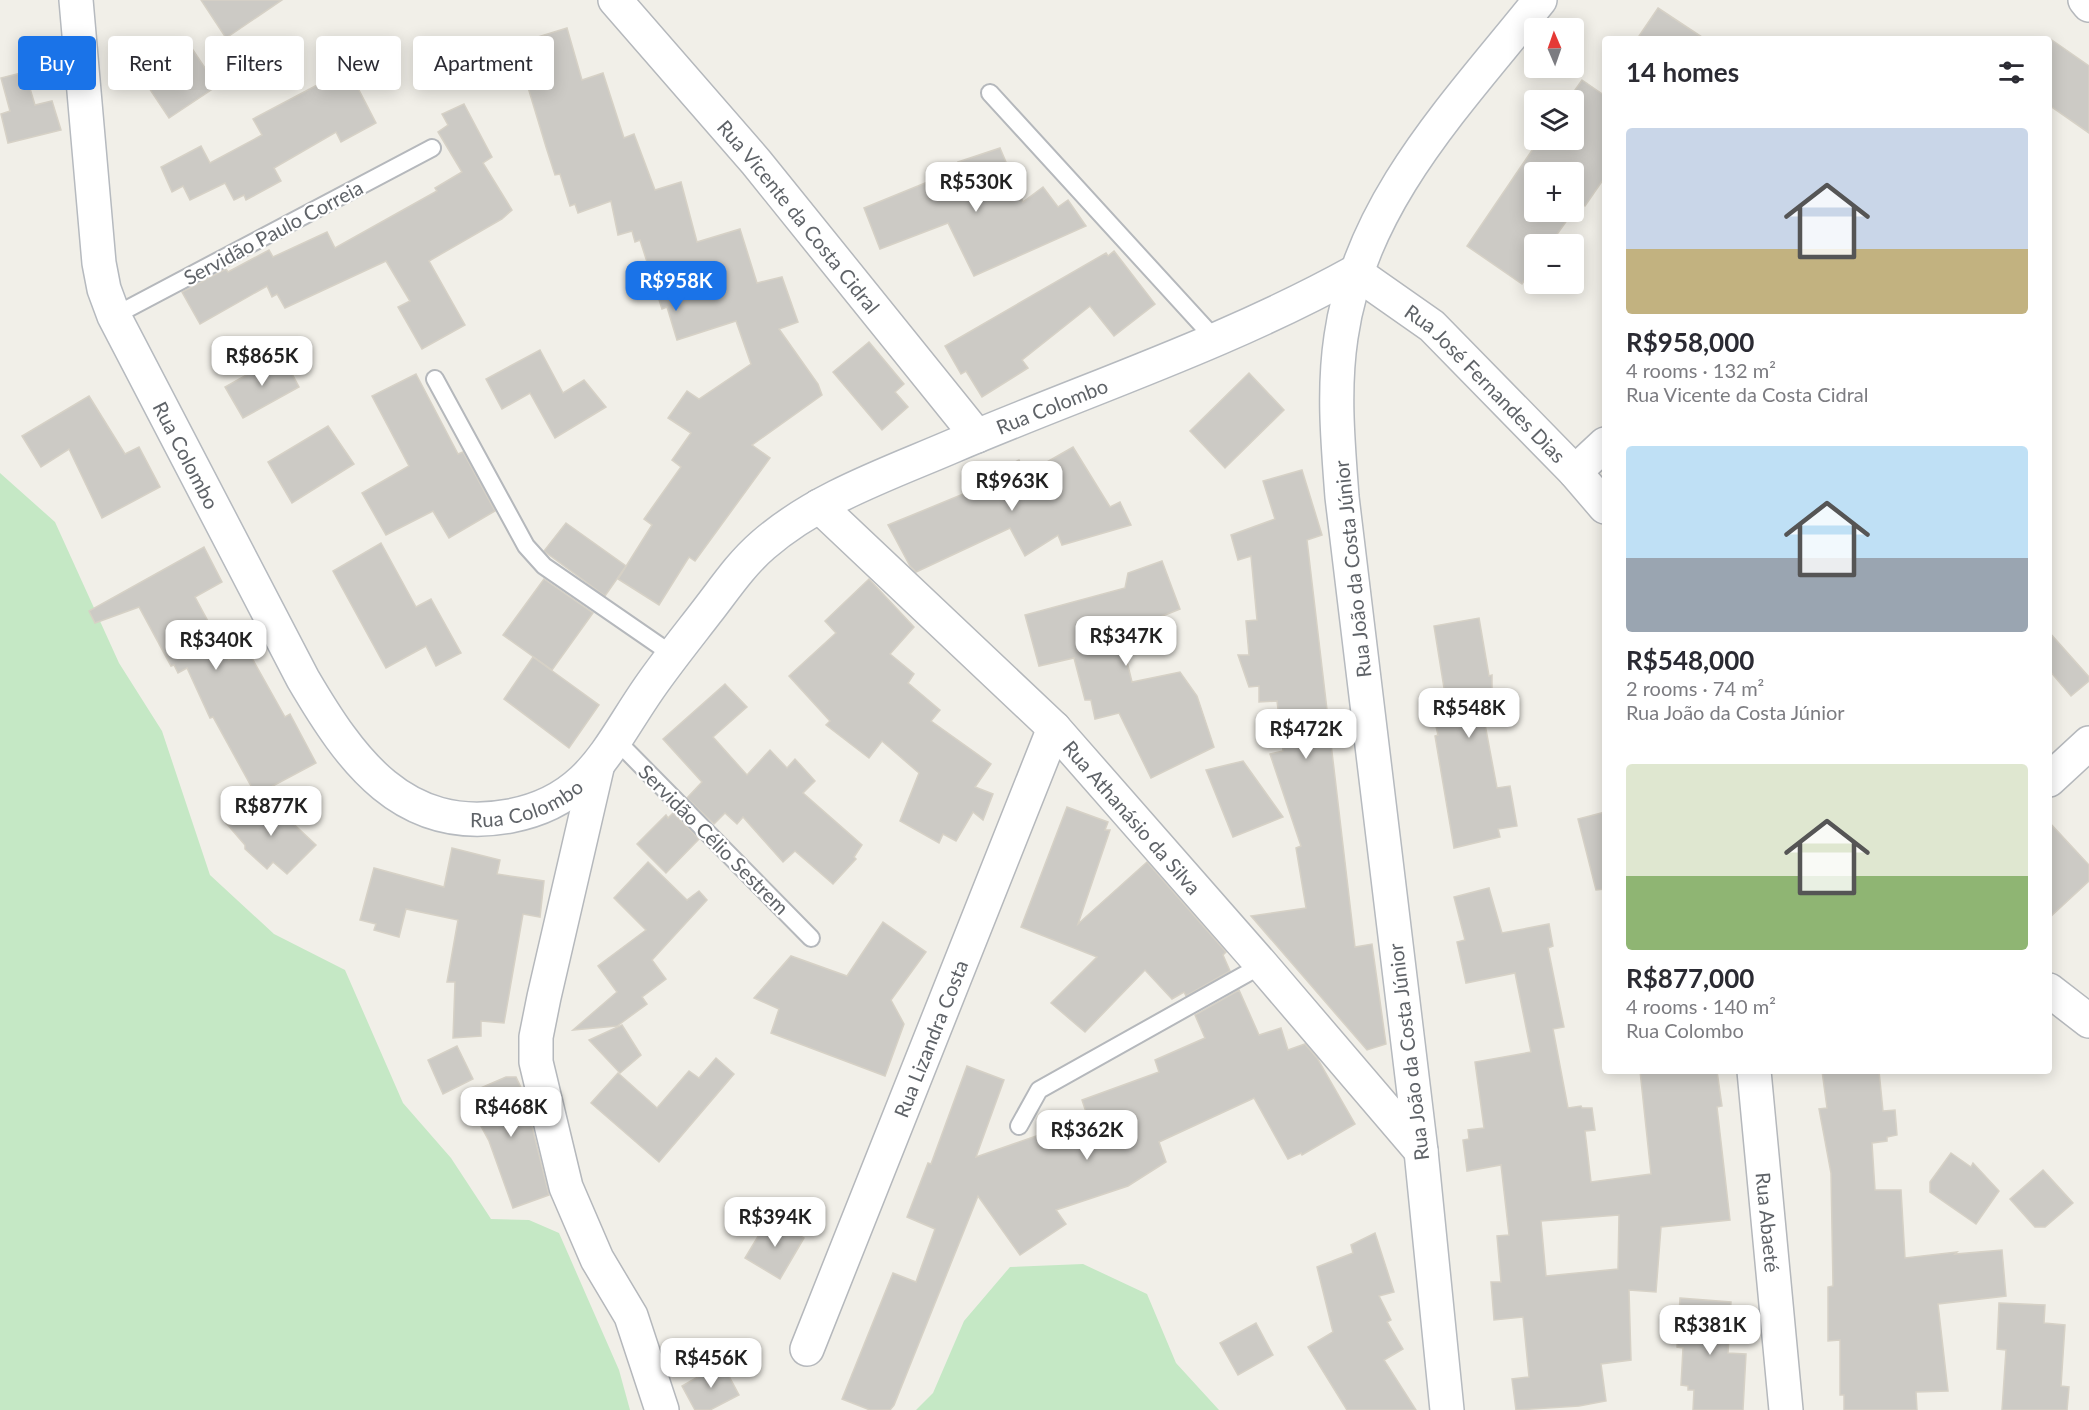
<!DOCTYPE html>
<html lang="en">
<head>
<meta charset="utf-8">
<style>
  body { margin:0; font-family:Lato,sans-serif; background:#f2f2f3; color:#2b2b33; height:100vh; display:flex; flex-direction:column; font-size:22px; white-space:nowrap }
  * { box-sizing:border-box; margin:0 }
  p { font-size:20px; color:#7c7c81 }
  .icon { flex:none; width:33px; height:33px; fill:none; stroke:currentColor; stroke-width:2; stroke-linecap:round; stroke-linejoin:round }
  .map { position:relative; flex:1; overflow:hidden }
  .panel { position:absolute; left:1602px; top:36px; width:450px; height:1038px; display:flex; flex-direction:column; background:#fff; border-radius:6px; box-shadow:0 3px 15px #0003 }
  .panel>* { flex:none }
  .top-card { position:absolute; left:18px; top:36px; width:570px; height:54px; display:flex; gap:12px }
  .needle { width:39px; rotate:358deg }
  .buttons { position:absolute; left:1524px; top:18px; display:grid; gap:12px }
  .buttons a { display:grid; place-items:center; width:60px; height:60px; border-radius:6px; background:#fff; box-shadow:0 3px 15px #0003; font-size:30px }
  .price { position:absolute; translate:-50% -51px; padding:0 14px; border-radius:12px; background:#fff; color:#222; font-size:20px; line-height:39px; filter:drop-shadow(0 2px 3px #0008) }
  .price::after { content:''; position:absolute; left:50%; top:36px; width:18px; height:14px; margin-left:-9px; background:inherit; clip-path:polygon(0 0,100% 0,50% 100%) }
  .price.current { background:#1a73e8; color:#fff }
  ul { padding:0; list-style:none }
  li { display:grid; align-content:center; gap:12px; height:318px; padding:0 24px }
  li span { display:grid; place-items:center; height:186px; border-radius:6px; color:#555 }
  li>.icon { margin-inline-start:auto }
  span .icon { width:108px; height:108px; fill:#fffc; stroke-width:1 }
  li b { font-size:26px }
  h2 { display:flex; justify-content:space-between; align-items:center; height:72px; padding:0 24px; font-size:26px }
  .tag { padding:0 21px; border-radius:6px; background:#fff; box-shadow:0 3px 15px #0003; font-size:21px; line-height:54px }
  .tag.current { background:#1a73e8; color:#fff }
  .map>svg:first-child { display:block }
</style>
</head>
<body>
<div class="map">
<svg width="2089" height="1410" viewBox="0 0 2089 1410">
  <rect width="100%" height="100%" fill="#f1efe8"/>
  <g fill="#c5e8c5">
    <path d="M 0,473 L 55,522 L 119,663 L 162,731 L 210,875 L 274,934 L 345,970 L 403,1103 L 451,1158 L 491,1219 L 529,1220 L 559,1233 L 619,1370 L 630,1410 L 0,1410 Z"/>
    <path d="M 1083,1264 L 1147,1294 L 1176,1363 L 1219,1410 L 916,1410 L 933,1393 L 964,1321 L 1010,1267 Z"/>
  </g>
  <g fill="#cccac5" stroke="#d6d1c6" stroke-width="1.5" fill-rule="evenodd">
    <path d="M 201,0 L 282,0 L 226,38 Z"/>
    <path d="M 1658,8 L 1705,39 L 1637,39 Z"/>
    <path d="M 567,28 L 582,80 L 603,73 L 624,138 L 634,134 L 655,190 L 681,182 L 697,242 L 740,229 L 757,283 L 782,277 L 798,322 L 779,329 L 818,384 L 822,395 L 752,445 L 770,458 L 695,561 L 689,557 L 659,605 L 618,579 L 652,525 L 644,519 L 681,467 L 672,460 L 691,433 L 668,418 L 687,391 L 699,399 L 751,364 L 736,321 L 677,340 L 667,307 L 662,309 L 640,240 L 635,242 L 632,231 L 618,235 L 611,201 L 578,213 L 575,204 L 570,206 L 560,174 L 555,175 L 546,147 L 527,84 L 521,56 L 531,53 L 528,40 Z"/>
    <path d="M 2049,38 L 2089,66 L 2089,133 L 2049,105 Z"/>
    <path d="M 187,41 L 217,86 L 169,118 L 139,73 Z"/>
    <path d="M 345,63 L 376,123 L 341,142 L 336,132 L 274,168 L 281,181 L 246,200 L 244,195 L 234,200 L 225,183 L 190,200 L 183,186 L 172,192 L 161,167 L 201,146 L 210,163 L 262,135 L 253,119 L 323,82 L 320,77 Z"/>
    <path d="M 25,72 L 35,105 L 52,101 L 61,130 L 8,143 L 1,114 L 10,111 L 1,78 Z"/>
    <path d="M 1582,80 L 1605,96 L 1605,177 L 1585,206 L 1579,202 L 1574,210 L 1574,172 L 1534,172 L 1534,212 L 1573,212 L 1550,244 L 1534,244 L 1534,266 L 1522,284 L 1467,246 L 1539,140 L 1574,140 L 1574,100 L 1568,100 Z"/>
    <path d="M 464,104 L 492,157 L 483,163 L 512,210 L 502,219 L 429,261 L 465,325 L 422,349 L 398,307 L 410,301 L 386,261 L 285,308 L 277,294 L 272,297 L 267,286 L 200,324 L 182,292 L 226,269 L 228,272 L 269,250 L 273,257 L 327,232 L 335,248 L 437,191 L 435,188 L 462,172 L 438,132 L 448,125 L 442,114 Z"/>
    <path d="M 1000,148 L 1023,202 L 1043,187 L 1058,207 L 1068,200 L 1086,226 L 974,276 L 948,223 L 880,249 L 864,208 L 962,168 L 958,162 Z"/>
    <path d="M 1114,251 L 1155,304 L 1114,336 L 1090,306 L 1022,360 L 1028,368 L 982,397 L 966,371 L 961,374 L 945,346 L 1106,253 L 1108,256 Z"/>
    <path d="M 869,342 L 904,384 L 895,392 L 908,407 L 882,430 L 833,372 Z"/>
    <path d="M 540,350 L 563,393 L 584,380 L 606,407 L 555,438 L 530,393 L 502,409 L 486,379 Z"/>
    <path d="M 282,355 L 299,387 L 243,418 L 225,387 Z"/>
    <path d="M 1249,373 L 1284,410 L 1225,468 L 1190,431 Z"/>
    <path d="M 416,374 L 458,454 L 463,452 L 495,511 L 449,538 L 433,511 L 386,535 L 362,493 L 409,466 L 372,396 Z"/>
    <path d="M 89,396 L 125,454 L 139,447 L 160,487 L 102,518 L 69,449 L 41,467 L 22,436 Z"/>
    <path d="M 328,426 L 354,464 L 292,503 L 268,462 Z"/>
    <path d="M 1073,447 L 1110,507 L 1120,502 L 1131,525 L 1062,545 L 1058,535 L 1025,556 L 1010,528 L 916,572 L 910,566 L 888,525 L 973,490 L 969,483 L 1019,460 L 1026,474 Z"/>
    <path d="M 1302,470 L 1322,535 L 1307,540 L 1355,947 L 1372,944 L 1386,1044 L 1367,1050 L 1251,916 L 1306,908 L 1296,848 L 1301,846 L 1270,754 L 1283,751 L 1277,701 L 1259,702 L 1259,686 L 1249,687 L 1238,655 L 1249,655 L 1246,621 L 1257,620 L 1251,556 L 1238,560 L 1231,535 L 1275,519 L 1263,481 Z"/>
    <path d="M 566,523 L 626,566 L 605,596 L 544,551 Z"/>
    <path d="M 381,543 L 416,607 L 431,599 L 461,653 L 436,666 L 426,646 L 386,668 L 333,571 Z"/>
    <path d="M 204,547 L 222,582 L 195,597 L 229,660 L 248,651 L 285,717 L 290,714 L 316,763 L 256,795 L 213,717 L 210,718 L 187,668 L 178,673 L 174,665 L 171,666 L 139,607 L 95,623 L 89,611 Z"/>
    <path d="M 1162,561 L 1180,609 L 1120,633 L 1132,682 L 1180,672 L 1197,696 L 1214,747 L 1151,778 L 1119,713 L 1095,719 L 1091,700 L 1085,700 L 1074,658 L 1039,666 L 1025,615 L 1125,588 L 1128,573 Z"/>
    <path d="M 544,579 L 593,613 L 552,670 L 503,635 Z"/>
    <path d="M 869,579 L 914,627 L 890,654 L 914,674 L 908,683 L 940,710 L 931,721 L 991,764 L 975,787 L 993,794 L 983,820 L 973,812 L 956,841 L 943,834 L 939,843 L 900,821 L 919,773 L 882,741 L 869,758 L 826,725 L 830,721 L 789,676 L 836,633 L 825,621 Z"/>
    <path d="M 1479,618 L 1489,676 L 1492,675 L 1492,700 L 1481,703 L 1497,788 L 1510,786 L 1517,826 L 1498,829 L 1500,837 L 1454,848 L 1435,736 L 1438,735 L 1435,722 L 1449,719 L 1434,626 Z"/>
    <path d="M 2049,632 L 2089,677 L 2089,681 L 2071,696 L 2049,670 Z"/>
    <path d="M 533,657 L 599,705 L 569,748 L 504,699 Z"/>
    <path d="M 725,684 L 747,707 L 713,737 L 747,775 L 770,750 L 787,768 L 795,759 L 815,781 L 803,793 L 862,845 L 854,857 L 856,859 L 833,884 L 795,851 L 783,862 L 743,817 L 737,824 L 725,813 L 714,824 L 687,798 L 702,782 L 663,739 Z"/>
    <path d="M 1243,761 L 1283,817 L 1233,837 L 1206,770 Z"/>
    <path d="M 267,799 L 316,845 L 287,874 L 273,862 L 267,869 L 245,849 L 245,845 L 226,823 Z"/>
    <path d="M 1067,807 L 1108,822 L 1105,830 L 1110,830 L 1078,924 L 1147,862 L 1226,952 L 1223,955 L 1230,971 L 1186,996 L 1184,992 L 1172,999 L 1145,970 L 1085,1032 L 1051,1003 L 1097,957 L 1021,927 Z"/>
    <path d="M 1605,812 L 1605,889 L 1596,890 L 1578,819 Z"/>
    <path d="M 673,813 L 699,839 L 666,873 L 637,844 L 666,815 L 668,818 Z"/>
    <path d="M 2049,822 L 2089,865 L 2089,881 L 2049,918 Z"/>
    <path d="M 452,848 L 500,860 L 497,874 L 544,881 L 540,917 L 523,914 L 504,1023 L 481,1021 L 481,1036 L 453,1038 L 455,982 L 447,982 L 458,920 L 406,909 L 399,937 L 374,930 L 376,924 L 360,920 L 374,868 L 444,887 Z"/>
    <path d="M 648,862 L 687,900 L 699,891 L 707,900 L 652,960 L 666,979 L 642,997 L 647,1004 L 617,1026 L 573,1030 L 617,992 L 598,966 L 646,930 L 614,898 Z"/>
    <path d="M 1489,888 L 1502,933 L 1549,924 L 1553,946 L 1548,948 L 1564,1027 L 1553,1029 L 1568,1108 L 1581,1106 L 1582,1108 L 1592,1108 L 1595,1130 L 1585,1131 L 1591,1182 L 1651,1174 L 1640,1071 L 1717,1071 L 1722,1106 L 1717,1107 L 1730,1220 L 1661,1227 L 1656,1292 L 1629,1290 L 1631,1360 L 1601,1364 L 1606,1401 L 1579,1406 L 1516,1410 L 1512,1379 L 1529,1377 L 1523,1317 L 1494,1320 L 1491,1282 L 1501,1282 L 1497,1236 L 1509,1235 L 1501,1165 L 1467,1171 L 1463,1140 L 1469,1139 L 1468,1130 L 1484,1128 L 1475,1062 L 1531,1052 L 1515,973 L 1466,983 L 1457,942 L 1465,940 L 1454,897 ZM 1619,1215 L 1618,1269 L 1546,1276 L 1541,1221 Z"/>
    <path d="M 883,922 L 926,952 L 891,1000 L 904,1024 L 885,1076 L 771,1033 L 779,1009 L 754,998 L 791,956 L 847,976 Z"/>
    <path d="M 1239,990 L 1259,1035 L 1281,1028 L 1288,1050 L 1305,1044 L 1317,1058 L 1355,1124 L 1302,1155 L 1301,1153 L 1288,1159 L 1254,1098 L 1159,1142 L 1166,1162 L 1128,1186 L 1056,1210 L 1066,1224 L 1020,1255 L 978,1196 L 894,1405 L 890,1410 L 870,1410 L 842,1399 L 893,1273 L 916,1282 L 935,1229 L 907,1217 L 928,1163 L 931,1164 L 967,1066 L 1004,1080 L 976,1157 L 1088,1118 L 1082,1100 L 1159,1072 L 1155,1060 L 1205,1038 L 1195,1015 Z"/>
    <path d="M 622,1025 L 641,1055 L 620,1073 L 589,1040 Z"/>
    <path d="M 457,1046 L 473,1079 L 443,1094 L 428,1060 Z"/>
    <path d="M 716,1058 L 734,1074 L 659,1162 L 591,1103 L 618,1073 L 657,1108 L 689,1071 L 699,1078 Z"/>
    <path d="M 1822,1071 L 1879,1071 L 1883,1111 L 1895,1110 L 1897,1135 L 1887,1137 L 1887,1141 L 1872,1143 L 1875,1190 L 1901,1190 L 1905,1258 L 1957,1252 L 1955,1254 L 2002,1250 L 2006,1296 L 1938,1304 L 1948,1391 L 1916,1392 L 1917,1410 L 1844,1410 L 1844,1395 L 1840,1395 L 1840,1340 L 1828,1341 L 1828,1287 L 1833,1286 L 1831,1173 L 1819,1109 L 1827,1108 Z"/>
    <path d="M 506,1077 L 516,1077 L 524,1094 L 549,1195 L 513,1208 L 489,1141 L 464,1095 Z"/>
    <path d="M 1951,1153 L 1971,1167 L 1973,1163 L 1999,1191 L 1976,1224 L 1930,1192 L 1930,1182 Z"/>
    <path d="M 2043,1170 L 2073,1203 L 2045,1227 L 2035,1227 L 2010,1199 Z"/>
    <path d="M 769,1218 L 804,1238 L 780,1279 L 745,1258 Z"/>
    <path d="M 1375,1233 L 1394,1292 L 1379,1296 L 1391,1320 L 1387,1322 L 1403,1349 L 1384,1360 L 1416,1410 L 1347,1410 L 1308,1347 L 1333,1332 L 1317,1267 L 1353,1253 L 1351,1245 Z"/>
    <path d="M 1680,1298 L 1731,1302 L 1728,1353 L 1746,1354 L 1743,1410 L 1693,1410 L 1694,1390 L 1688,1390 L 1688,1386 L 1681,1385 L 1683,1348 L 1677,1347 Z"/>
    <path d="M 1999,1303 L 2045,1305 L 2044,1323 L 2065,1325 L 2061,1386 L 2069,1387 L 2067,1410 L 2002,1410 L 2006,1350 L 1997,1349 Z"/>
    <path d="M 1256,1323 L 1273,1355 L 1238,1375 L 1220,1343 Z"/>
    <path d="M 722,1363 L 739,1395 L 710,1410 L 695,1410 L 682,1386 Z"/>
  </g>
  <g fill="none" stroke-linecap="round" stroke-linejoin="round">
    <g stroke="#b5b8bc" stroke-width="20">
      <g id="lane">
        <path d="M 990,93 L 1215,339"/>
        <path d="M 114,316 L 432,148"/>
        <path d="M 435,379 L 526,546 L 544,566 L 673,655"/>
        <path d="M 617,741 L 811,938"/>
        <path d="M 1019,1126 L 1039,1090 L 1262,965"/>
      </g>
    </g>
    <g stroke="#b5b8bc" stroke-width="36">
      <g id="street">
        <path id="s1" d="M 615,0 L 756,162 L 977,436"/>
        <path d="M 2085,0 L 2089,5"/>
        <path id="s2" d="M 1355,272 L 1432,326 L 1575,472 L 1605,507"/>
        <path d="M 1575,472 L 1605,444"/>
        <path id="s3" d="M 819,506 L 1054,728 L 1262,965 L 1421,1151"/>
        <path d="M 597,768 L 544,997 L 536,1037 L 536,1062 L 566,1187 L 597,1259 L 631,1316 L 662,1410"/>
        <path d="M 2049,780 L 2089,743"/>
        <path d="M 2049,990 L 2089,1021"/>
        <path id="s4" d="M 1754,1071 L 1786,1410"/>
        <path id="s5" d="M 807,1349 L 1054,728"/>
      </g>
    </g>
    <g stroke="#b6babf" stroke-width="36">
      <g id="secondary">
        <path id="s6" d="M 76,0 L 99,263 L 104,289 L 114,316 L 303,679 C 350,759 403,836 510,816 C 590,801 608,747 649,688 C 667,662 688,636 708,610 C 725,588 741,564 763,545 C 817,498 888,474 953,446 C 1087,389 1227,343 1355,272"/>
        <path d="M 1447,1410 L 1421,1151 L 1342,497 C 1338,444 1333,390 1341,337 C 1360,202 1458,103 1540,0"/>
      </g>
    </g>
    <use href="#lane" stroke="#fff" stroke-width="16"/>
    <use href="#street" stroke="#fff" stroke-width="33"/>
    <use href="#secondary" stroke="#fff" stroke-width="33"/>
  </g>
  <g text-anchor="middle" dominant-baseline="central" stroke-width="4.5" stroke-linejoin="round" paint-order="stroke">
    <g font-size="20" fill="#5f6368" stroke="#fff">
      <text stroke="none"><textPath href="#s1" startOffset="284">Rua Vicente da Costa Cidral</textPath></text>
      <text transform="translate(273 232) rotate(-28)">Servidão Paulo Correia</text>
      <text stroke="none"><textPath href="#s2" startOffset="172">Rua José Fernandes Dias</textPath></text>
      <text stroke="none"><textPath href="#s6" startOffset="1698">Rua Colombo</textPath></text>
      <text stroke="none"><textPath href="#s6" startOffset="476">Rua Colombo</textPath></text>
      <text transform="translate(1352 569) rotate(-96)">Rua João da Costa Júnior</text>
      <text stroke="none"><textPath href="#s6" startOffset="1016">Rua Colombo</textPath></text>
      <text stroke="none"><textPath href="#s3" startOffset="442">Rua Athanásio da Silva</textPath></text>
      <text transform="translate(714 839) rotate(45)">Servidão Célio Sestrem</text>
      <text stroke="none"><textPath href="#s5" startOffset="334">Rua Lizandra Costa</textPath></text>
      <text transform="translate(1408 1052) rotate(-97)">Rua João da Costa Júnior</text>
      <text stroke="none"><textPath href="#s4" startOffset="152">Rua Abaeté</textPath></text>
    </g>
  </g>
</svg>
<div class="buttons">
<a><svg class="needle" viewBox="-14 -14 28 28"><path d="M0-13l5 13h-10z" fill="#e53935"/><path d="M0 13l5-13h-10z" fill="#7c7c81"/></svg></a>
<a><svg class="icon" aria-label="layers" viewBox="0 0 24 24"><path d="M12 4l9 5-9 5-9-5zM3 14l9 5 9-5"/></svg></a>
<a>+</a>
<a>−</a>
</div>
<b class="price" style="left:976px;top:213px">R$530K</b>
<b class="price current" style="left:676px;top:312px">R$958K</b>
<b class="price" style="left:262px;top:387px">R$865K</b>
<b class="price" style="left:1012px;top:512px">R$963K</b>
<b class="price" style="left:1126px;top:667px">R$347K</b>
<b class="price" style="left:216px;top:671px">R$340K</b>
<b class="price" style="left:1469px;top:739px">R$548K</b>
<b class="price" style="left:1306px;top:760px">R$472K</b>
<b class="price" style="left:271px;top:837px">R$877K</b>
<b class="price" style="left:511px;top:1138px">R$468K</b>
<b class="price" style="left:1087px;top:1161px">R$362K</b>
<b class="price" style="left:775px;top:1248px">R$394K</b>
<b class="price" style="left:1710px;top:1356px">R$381K</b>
<b class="price" style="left:711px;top:1389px">R$456K</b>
<div class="top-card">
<a class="tag current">Buy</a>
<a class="tag">Rent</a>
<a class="tag">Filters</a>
<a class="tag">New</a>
<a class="tag">Apartment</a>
</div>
<section class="panel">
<h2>14 homes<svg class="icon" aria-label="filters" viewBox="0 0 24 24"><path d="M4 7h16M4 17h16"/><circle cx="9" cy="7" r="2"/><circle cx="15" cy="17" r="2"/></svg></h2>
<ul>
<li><span style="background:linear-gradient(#c9d6e8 65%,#c2b280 0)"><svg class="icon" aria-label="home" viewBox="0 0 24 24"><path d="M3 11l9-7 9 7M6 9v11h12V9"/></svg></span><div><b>R$958,000</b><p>4 rooms · 132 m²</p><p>Rua Vicente da Costa Cidral</p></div></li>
<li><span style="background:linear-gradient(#bfe0f5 60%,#9aa5b1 0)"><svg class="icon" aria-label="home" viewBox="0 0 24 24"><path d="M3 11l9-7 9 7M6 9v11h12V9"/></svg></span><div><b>R$548,000</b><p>2 rooms · 74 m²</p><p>Rua João da Costa Júnior</p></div></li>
<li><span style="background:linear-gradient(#dfe7d0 60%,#8fb573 0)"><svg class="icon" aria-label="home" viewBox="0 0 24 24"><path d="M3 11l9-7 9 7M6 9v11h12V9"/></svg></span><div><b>R$877,000</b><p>4 rooms · 140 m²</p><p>Rua Colombo</p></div></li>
</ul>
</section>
</div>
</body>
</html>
